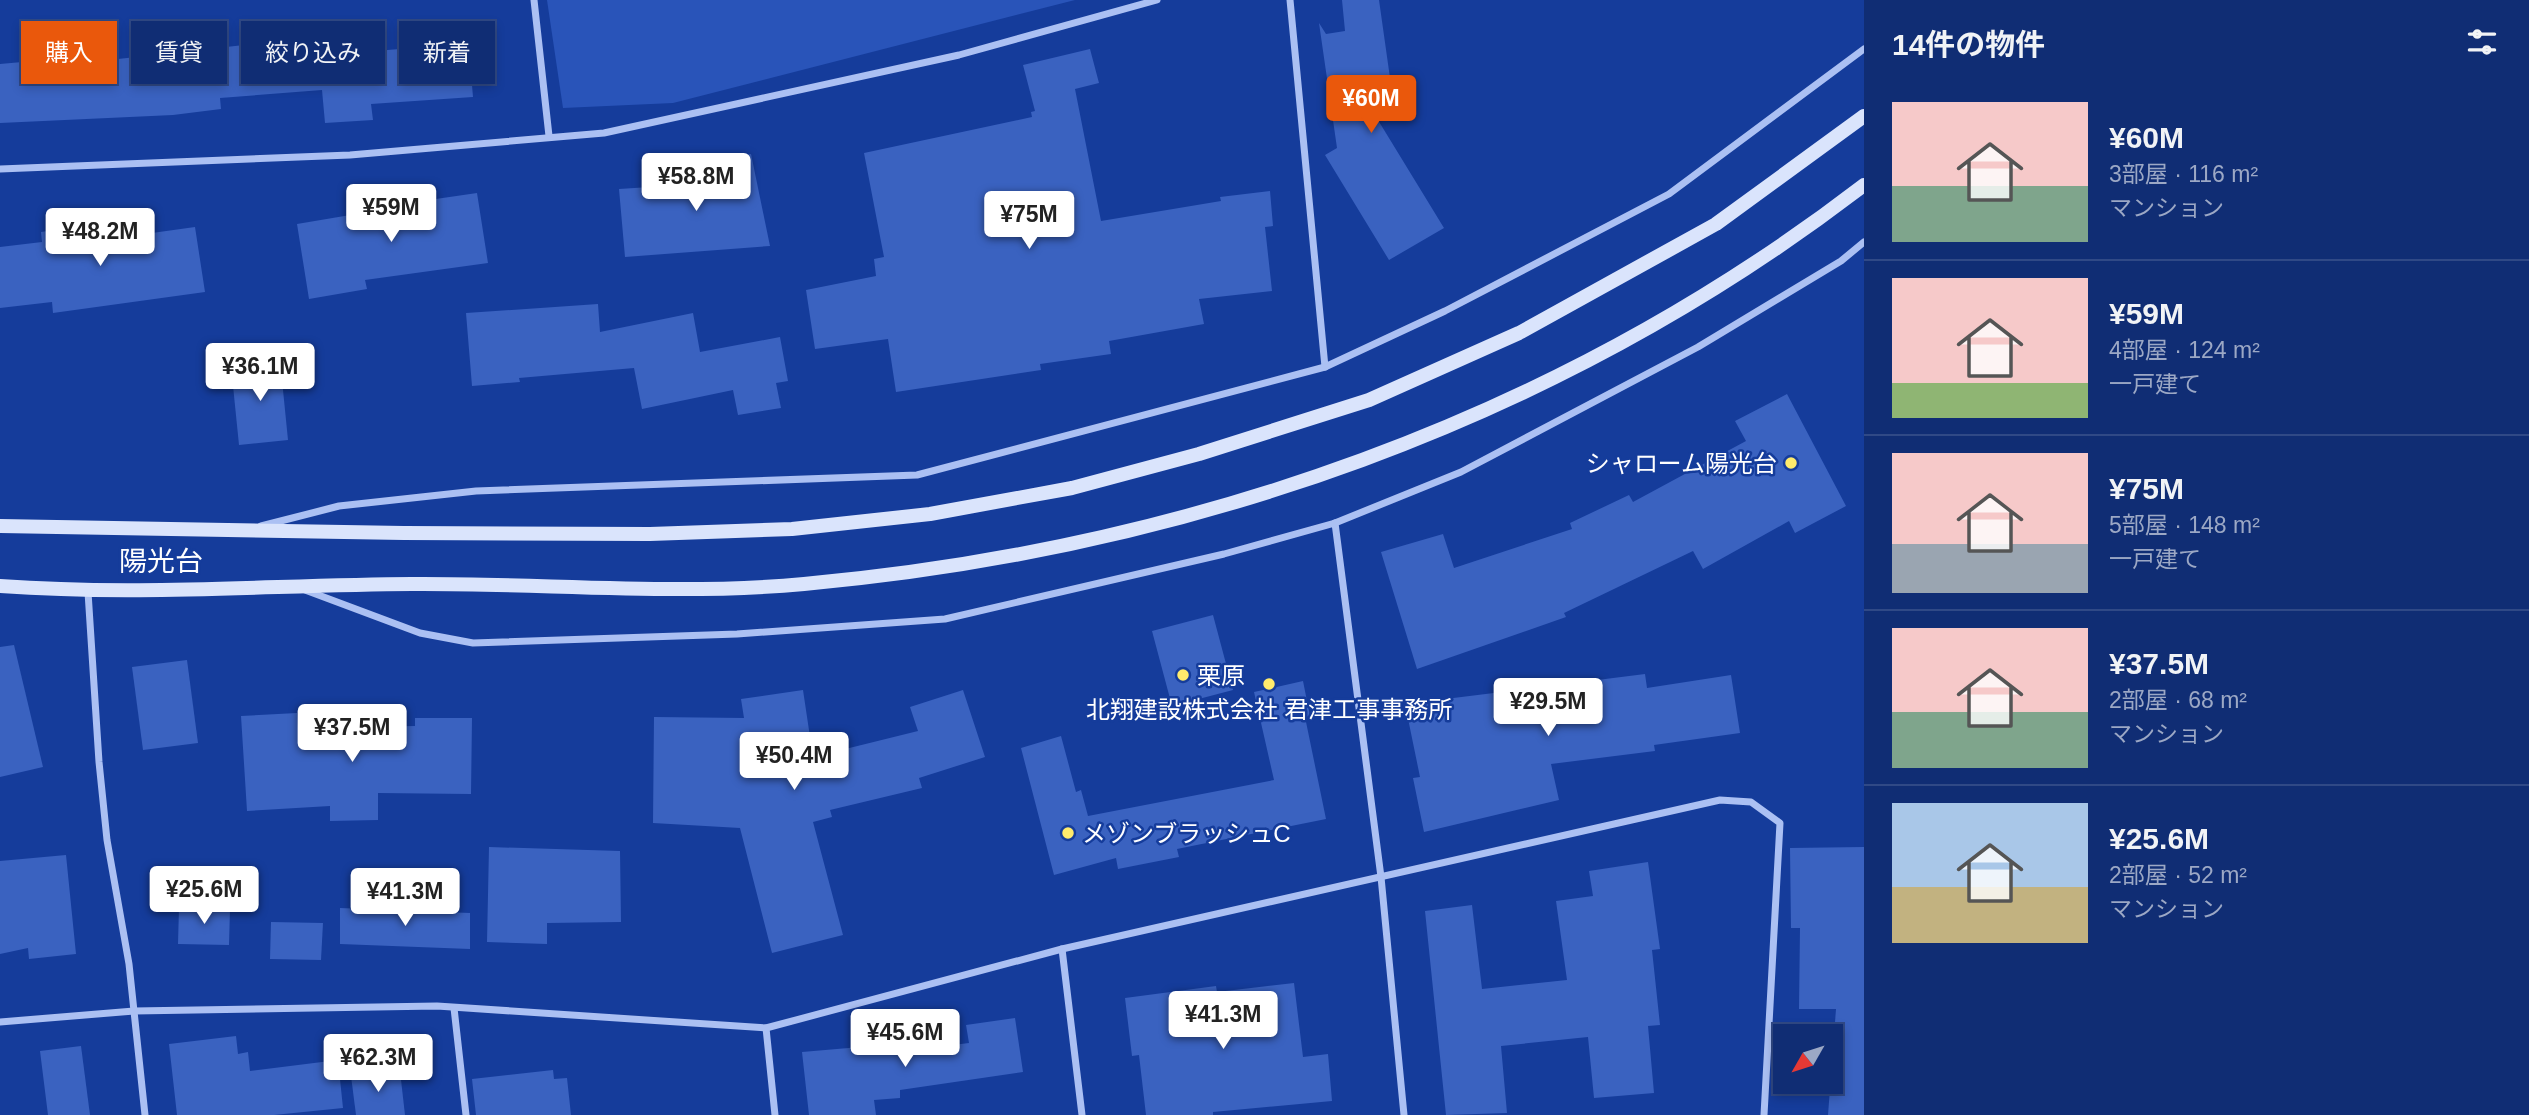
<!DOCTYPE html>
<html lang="ja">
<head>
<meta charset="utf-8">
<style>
  body { margin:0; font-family:Helvetica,"Noto Sans JP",sans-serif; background:#1e397c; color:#f1f3f6; height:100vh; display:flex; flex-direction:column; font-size:26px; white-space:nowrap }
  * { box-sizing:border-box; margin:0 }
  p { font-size:23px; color:#9ca8c5 }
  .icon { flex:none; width:38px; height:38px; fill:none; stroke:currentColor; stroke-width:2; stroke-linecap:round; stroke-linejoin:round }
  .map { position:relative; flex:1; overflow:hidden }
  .drawer { display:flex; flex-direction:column; background:#102d74; width:665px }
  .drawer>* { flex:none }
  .top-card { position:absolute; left:21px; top:21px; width:665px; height:63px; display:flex; gap:14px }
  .needle { width:46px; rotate:231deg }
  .tools { position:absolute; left:1773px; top:1024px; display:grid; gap:14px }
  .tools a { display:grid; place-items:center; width:70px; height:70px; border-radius:0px; background:#102d74; box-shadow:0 4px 10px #0003,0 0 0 2px #304986; font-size:35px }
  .price { position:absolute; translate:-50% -60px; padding:0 16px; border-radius:7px; background:#fff; color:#222; font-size:23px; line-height:46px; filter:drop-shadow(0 2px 4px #0008) }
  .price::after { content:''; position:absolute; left:50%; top:42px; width:21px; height:16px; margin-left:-10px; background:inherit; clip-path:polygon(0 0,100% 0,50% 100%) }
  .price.selected { background:#ea580c; color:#fff }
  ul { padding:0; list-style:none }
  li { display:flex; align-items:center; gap:21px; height:175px; padding:0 28px }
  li+li { border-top:2px solid #304986 }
  li span { display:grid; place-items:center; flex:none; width:196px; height:140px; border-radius:0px; color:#555 }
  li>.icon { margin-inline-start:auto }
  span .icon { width:84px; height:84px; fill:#fffc; stroke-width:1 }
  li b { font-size:30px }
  h2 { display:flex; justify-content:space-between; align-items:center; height:84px; padding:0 28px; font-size:30px }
  .pill { padding:0 24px; border-radius:0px; background:#102d74; box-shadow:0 4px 10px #0003,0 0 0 2px #304986; font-size:24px; line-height:63px }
  .pill.selected { background:#ea580c; color:#fff }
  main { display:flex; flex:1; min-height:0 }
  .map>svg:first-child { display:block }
</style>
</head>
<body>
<main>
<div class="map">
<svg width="1864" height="1115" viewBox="0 0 1864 1115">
  <rect width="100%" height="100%" fill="#153c9b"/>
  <path fill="#2954b9" d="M 547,0 L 1075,0 L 673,103 L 563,108 Z"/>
  <g fill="#3a62c0">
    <path d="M 1342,0 L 1379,0 L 1391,85 L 1359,89 L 1444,228 L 1389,260 L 1325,155 L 1337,148 L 1319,23 L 1326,34 L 1345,31 Z"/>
    <path d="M 291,24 L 294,58 L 411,48 L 410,29 L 467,25 L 473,97 L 371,104 L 373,120 L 325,123 L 322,90 L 220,98 L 221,109 L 173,115 L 0,123 L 0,64 L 55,59 L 53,29 L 106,26 L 109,60 L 244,45 L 243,28 Z"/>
    <path d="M 1090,49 L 1099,83 L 1075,89 L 1101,221 L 1221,201 L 1220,197 L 1270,191 L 1273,226 L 1265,227 L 1272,291 L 1199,299 L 1204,324 L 1109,341 L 1111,354 L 1040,364 L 1041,370 L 896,392 L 888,339 L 815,349 L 806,290 L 876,276 L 874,259 L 884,257 L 864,153 L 1032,117 L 1031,112 L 1035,111 L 1023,65 Z"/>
    <path d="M 751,154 L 770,246 L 625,257 L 619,189 L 696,184 L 693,166 Z"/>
    <path d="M 477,193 L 488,263 L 365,280 L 367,289 L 309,299 L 297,224 L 374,211 L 374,208 Z"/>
    <path d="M 107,222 L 109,239 L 195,227 L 205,292 L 53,313 L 52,302 L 0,308 L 0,247 L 42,242 L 41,232 Z"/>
    <path d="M 598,304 L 600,332 L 693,313 L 700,352 L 780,337 L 788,381 L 776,383 L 781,408 L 738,415 L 733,390 L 642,409 L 634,368 L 519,378 L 520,382 L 472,386 L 466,313 Z"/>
    <path d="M 280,360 L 288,440 L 239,445 L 231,366 Z"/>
    <path d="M 1787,394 L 1846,506 L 1795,533 L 1789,521 L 1703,569 L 1693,551 L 1564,613 L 1566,617 L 1417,669 L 1381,552 L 1443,534 L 1454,568 L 1572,529 L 1570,523 L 1629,495 L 1633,502 L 1746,441 L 1735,421 Z"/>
    <path d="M 1213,615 L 1233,690 L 1172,706 L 1152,631 Z"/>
    <path d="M 14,645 L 43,767 L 0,777 L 0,647 Z"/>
    <path d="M 187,660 L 198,743 L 143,750 L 132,667 Z"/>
    <path d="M 1645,674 L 1647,688 L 1731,675 L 1740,733 L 1654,745 L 1655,751 L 1551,764 L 1559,800 L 1424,832 L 1413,778 L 1420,777 L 1405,704 Z"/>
    <path d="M 1303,681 L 1310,716 L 1305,717 L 1326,819 L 1177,849 L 1179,857 L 1118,869 L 1116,858 L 1054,875 L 1021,748 L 1061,736 L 1076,792 L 1081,790 L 1088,816 L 1274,780 L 1254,692 Z"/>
    <path d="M 803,690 L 813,757 L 918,731 L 910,707 L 963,690 L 985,757 L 919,778 L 922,788 L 830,810 L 832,817 L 813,822 L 843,935 L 772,953 L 740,828 L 653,823 L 654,717 L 744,718 L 741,699 Z"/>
    <path d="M 297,713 L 298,728 L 415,726 L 415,718 L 472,718 L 471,794 L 378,793 L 378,820 L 330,821 L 330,806 L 247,811 L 241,716 Z"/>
    <path d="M 489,847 L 620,851 L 621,922 L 547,923 L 547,944 L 487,942 Z"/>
    <path d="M 1864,847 L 1864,1115 L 1828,1115 L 1836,1009 L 1799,1009 L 1800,928 L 1791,928 L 1790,848 Z"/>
    <path d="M 66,855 L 76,954 L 29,959 L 28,948 L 0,954 L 0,861 Z"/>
    <path d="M 1648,862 L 1660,949 L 1652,950 L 1660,1025 L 1648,1026 L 1654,1093 L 1594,1098 L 1588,1037 L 1501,1046 L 1507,1113 L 1446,1115 L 1425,911 L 1472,905 L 1482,989 L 1567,980 L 1556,901 L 1593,896 L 1589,871 Z"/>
    <path d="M 179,907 L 230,909 L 229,945 L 178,944 Z"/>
    <path d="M 340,908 L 470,913 L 470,949 L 340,944 Z"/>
    <path d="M 271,922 L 323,923 L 321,960 L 270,959 Z"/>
    <path d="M 1294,983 L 1303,1057 L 1328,1054 L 1332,1101 L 1213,1112 L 1213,1115 L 1146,1115 L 1139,1055 L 1132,1056 L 1125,998 L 1216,986 L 1217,992 Z"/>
    <path d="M 1015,1018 L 1023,1072 L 900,1090 L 900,1098 L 874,1100 L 876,1115 L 809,1115 L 802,1052 L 895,1044 L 896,1052 L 969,1043 L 966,1025 Z"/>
    <path d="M 236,1036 L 238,1054 L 248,1052 L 250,1071 L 338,1060 L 343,1108 L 274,1115 L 177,1115 L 169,1044 Z"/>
    <path d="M 81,1046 L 90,1115 L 48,1115 L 40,1051 Z"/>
    <path d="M 553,1070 L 554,1079 L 567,1078 L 571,1115 L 476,1115 L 472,1079 Z"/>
    <path d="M 400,1071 L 405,1115 L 356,1115 L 351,1076 Z"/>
  </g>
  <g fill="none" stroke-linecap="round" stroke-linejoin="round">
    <g stroke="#abc0f3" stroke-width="7">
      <path d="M 534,0 L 549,136"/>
      <path d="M 1290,0 L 1325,367"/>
      <path d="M 0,169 L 350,155 L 604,133 L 959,55 L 1157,0"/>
      <path d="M 1335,523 L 1381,877 L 1404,1115"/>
      <path d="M 261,526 L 339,506 L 476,491 L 917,475 L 1325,367 L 1445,311 L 1669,194 L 1864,49"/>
      <path d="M 305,590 L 420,633 L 473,643 L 737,634 L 945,619 L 1224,554 L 1335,523 L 1461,472 L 1698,347 L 1841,261 L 1864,242"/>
      <path d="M 88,592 L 99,762 L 107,840 L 129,964 L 145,1115"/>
      <path d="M 1062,949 L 1082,1115"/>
      <path d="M 454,1008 L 466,1115"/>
      <path d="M 0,1022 L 134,1011 L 437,1006 L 766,1028 L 1062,949 L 1720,800 L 1751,802 L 1780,823 L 1764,1115"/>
      <path d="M 766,1028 L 775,1115"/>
    </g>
    <g stroke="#dae4fc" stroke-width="14">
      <path d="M 0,526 L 404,533 L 650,534 L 792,529 L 930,514 L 1072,488 L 1199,454 L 1369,400 L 1519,333 L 1716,224 L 1864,116"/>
      <path d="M 0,586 C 138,596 273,585 412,584 C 541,583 675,596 804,584 C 1187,549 1557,421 1864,185"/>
    </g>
  </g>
  <g fill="#ffeb6c" stroke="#153c9b" stroke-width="2.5">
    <circle cx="1791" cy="463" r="7"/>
    <circle cx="1183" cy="675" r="7"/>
    <circle cx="1269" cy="684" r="7"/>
    <circle cx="1068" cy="833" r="7"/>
  </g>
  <g text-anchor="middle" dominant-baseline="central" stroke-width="5" stroke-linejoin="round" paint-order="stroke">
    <g font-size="24" fill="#fff" stroke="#153c9b" text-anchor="start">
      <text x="1777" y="463" text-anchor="end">シャローム陽光台</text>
      <text x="1197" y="675">栗原</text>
      <text x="1269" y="709" text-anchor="middle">北翔建設株式会社 君津工事事務所</text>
      <text x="1082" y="833">メゾンブラッシュC</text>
    </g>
    <g font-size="28" fill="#fff" stroke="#153c9b">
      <text x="161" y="561">陽光台</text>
    </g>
  </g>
</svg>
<div class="tools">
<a><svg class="needle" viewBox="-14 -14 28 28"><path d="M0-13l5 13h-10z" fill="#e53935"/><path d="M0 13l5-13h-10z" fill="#9ca8c5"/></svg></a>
</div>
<b class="price selected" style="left:1371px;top:135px">¥60M</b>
<b class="price" style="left:696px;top:213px">¥58.8M</b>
<b class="price" style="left:391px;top:244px">¥59M</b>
<b class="price" style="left:1029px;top:251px">¥75M</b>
<b class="price" style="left:100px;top:268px">¥48.2M</b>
<b class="price" style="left:260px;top:403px">¥36.1M</b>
<b class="price" style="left:1548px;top:738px">¥29.5M</b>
<b class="price" style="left:352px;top:764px">¥37.5M</b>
<b class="price" style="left:794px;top:792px">¥50.4M</b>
<b class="price" style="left:204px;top:926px">¥25.6M</b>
<b class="price" style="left:405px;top:928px">¥41.3M</b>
<b class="price" style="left:1223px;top:1051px">¥41.3M</b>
<b class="price" style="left:905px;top:1069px">¥45.6M</b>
<b class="price" style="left:378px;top:1094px">¥62.3M</b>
<div class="top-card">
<a class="pill selected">購入</a>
<a class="pill">賃貸</a>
<a class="pill">絞り込み</a>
<a class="pill">新着</a>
</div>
</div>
<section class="drawer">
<h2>14件の物件<svg class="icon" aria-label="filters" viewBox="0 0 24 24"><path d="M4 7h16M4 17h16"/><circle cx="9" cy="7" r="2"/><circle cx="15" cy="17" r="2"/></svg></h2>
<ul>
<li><span style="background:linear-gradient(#f6c9c9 60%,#7fa58c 0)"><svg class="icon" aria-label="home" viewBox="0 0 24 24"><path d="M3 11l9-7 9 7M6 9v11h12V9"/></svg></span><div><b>¥60M</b><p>3部屋 · 116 m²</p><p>マンション</p></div></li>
<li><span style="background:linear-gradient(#f6c9c9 75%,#8fb573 0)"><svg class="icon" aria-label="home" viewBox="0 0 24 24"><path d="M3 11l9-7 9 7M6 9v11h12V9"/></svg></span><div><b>¥59M</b><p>4部屋 · 124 m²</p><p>一戸建て</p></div></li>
<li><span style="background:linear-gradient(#f6c9c9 65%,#9aa5b1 0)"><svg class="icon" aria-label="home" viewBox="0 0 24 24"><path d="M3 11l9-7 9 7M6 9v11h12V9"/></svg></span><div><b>¥75M</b><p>5部屋 · 148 m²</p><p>一戸建て</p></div></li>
<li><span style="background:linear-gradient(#f6c9c9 60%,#7fa58c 0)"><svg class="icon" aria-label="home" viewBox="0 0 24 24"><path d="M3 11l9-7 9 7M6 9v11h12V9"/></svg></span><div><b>¥37.5M</b><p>2部屋 · 68 m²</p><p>マンション</p></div></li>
<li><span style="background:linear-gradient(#a9c7e8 60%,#c2b280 0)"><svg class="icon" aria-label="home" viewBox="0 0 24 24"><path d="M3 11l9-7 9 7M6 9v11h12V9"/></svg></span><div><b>¥25.6M</b><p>2部屋 · 52 m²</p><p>マンション</p></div></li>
</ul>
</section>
</main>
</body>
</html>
